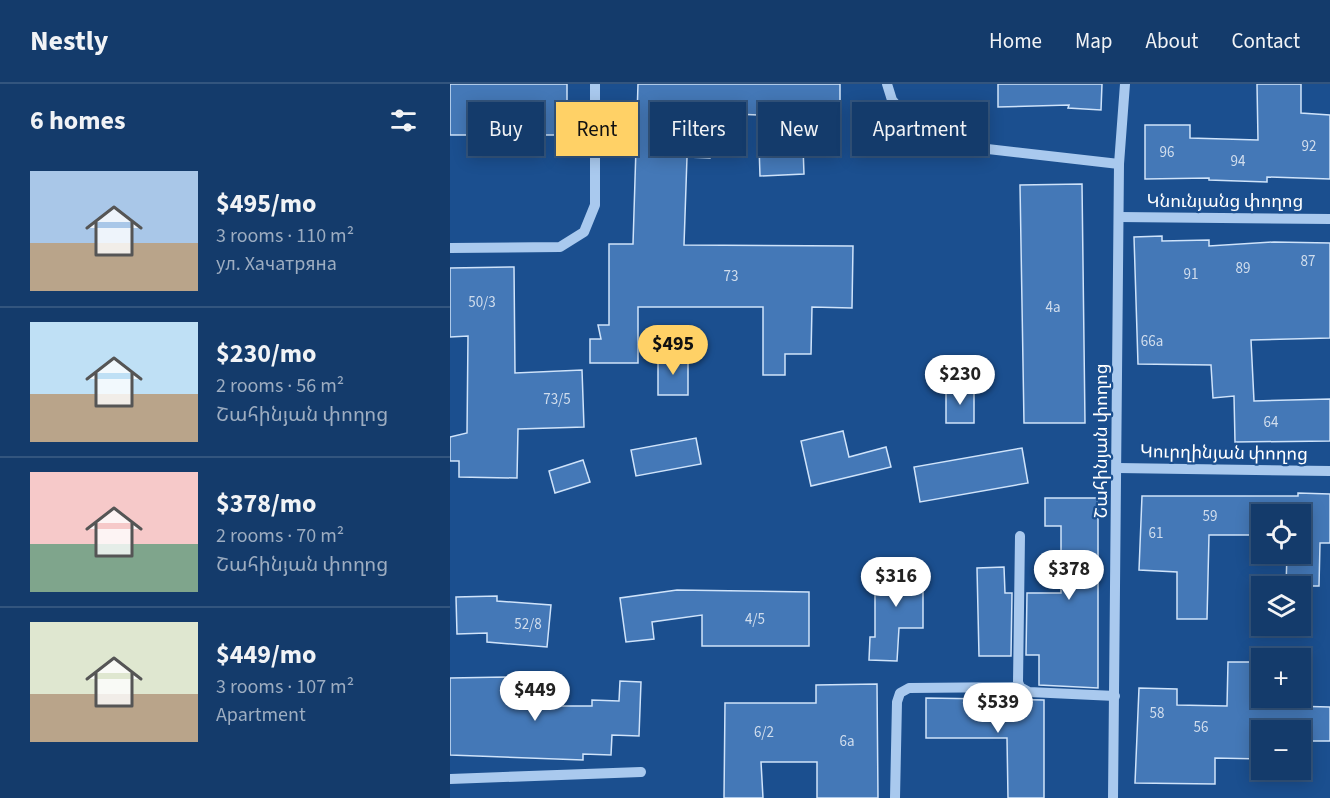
<!DOCTYPE html>
<html lang="en">
<head>
<meta charset="utf-8">
<style>
  body { margin:0; font-family:"Source Sans 3","Noto Sans Armenian",sans-serif; background:#214673; color:#f1f3f6; height:100vh; display:flex; flex-direction:column; font-size:22px; white-space:nowrap }
  * { box-sizing:border-box; margin:0 }
  p { font-size:20px; color:#9dadc1 }
  .icon { flex:none; width:33px; height:33px; fill:none; stroke:currentColor; stroke-width:2; stroke-linecap:round; stroke-linejoin:round }
  .map { position:relative; flex:1; overflow:hidden }
  .side { display:flex; flex-direction:column; background:#143b6b; width:450px }
  .side>* { flex:none }
  .hud { position:absolute; left:18px; top:18px; width:570px; height:54px; display:flex; gap:12px }
  .fabs { position:absolute; left:801px; top:420px; display:grid; gap:12px }
  .fabs a { display:grid; place-items:center; width:60px; height:60px; border-radius:0px; background:#143b6b; box-shadow:0 3px 15px #0003,0 0 0 2px #33557e; font-size:30px }
  .price { position:absolute; translate:-50% -51px; padding:0 14px; border-radius:21px; background:#fff; color:#222; font-size:20px; line-height:39px; filter:drop-shadow(0 2px 3px #0008) }
  .price::after { content:''; position:absolute; left:50%; top:36px; width:18px; height:14px; margin-left:-9px; background:inherit; clip-path:polygon(0 0,100% 0,50% 100%) }
  .price.selected { background:#ffd166; color:#111 }
  ul { padding:0; list-style:none }
  li { display:flex; align-items:center; gap:18px; height:150px; padding:0 30px }
  li+li { border-top:2px solid #33557e }
  li span { display:grid; place-items:center; flex:none; width:168px; height:120px; border-radius:0px; color:#555 }
  li>.icon { margin-inline-start:auto }
  span .icon { width:72px; height:72px; fill:#fffc; stroke-width:1 }
  li b { font-size:26px }
  h2 { display:flex; justify-content:space-between; align-items:center; height:72px; padding:0 30px; font-size:26px }
  .pill { padding:0 21px; border-radius:0px; background:#143b6b; box-shadow:0 3px 15px #0003,0 0 0 2px #33557e; font-size:21px; line-height:54px }
  .pill.selected { background:#ffd166; color:#111 }
  header { display:flex; align-items:center; gap:36px; box-sizing:border-box; height:84px; padding:0 30px; background:#143b6b; border-bottom:2px solid #33557e }
  header strong { font-size:28px }
  nav { display:flex; gap:33px; margin-inline-start:auto; font-size:21px }
  main { display:flex; flex:1; min-height:0 }
  .map>svg:first-child { display:block }
</style>
</head>
<body>
<header>
<strong>Nestly</strong>
<nav><a>Home</a><a>Map</a><a>About</a><a>Contact</a></nav>
</header>
<main>
<section class="side">
<h2>6 homes<svg class="icon" aria-label="filters" viewBox="0 0 24 24"><path d="M4 7h16M4 17h16"/><circle cx="9" cy="7" r="2"/><circle cx="15" cy="17" r="2"/></svg></h2>
<ul>
<li><span style="background:linear-gradient(#a9c7e8 60%,#b9a48a 0)"><svg class="icon" aria-label="home" viewBox="0 0 24 24"><path d="M3 11l9-7 9 7M6 9v11h12V9"/></svg></span><div><b>$495/mo</b><p>3 rooms · 110 m²</p><p>ул. Хачатряна</p></div></li>
<li><span style="background:linear-gradient(#bfe0f5 60%,#b9a48a 0)"><svg class="icon" aria-label="home" viewBox="0 0 24 24"><path d="M3 11l9-7 9 7M6 9v11h12V9"/></svg></span><div><b>$230/mo</b><p>2 rooms · 56 m²</p><p>Շահինյան փողոց</p></div></li>
<li><span style="background:linear-gradient(#f6c9c9 60%,#7fa58c 0)"><svg class="icon" aria-label="home" viewBox="0 0 24 24"><path d="M3 11l9-7 9 7M6 9v11h12V9"/></svg></span><div><b>$378/mo</b><p>2 rooms · 70 m²</p><p>Շահինյան փողոց</p></div></li>
<li><span style="background:linear-gradient(#dfe7d0 60%,#b9a48a 0)"><svg class="icon" aria-label="home" viewBox="0 0 24 24"><path d="M3 11l9-7 9 7M6 9v11h12V9"/></svg></span><div><b>$449/mo</b><p>3 rooms · 107 m²</p><p>Apartment</p></div></li>
</ul>
</section>
<div class="map">
<svg width="880" height="714" viewBox="0 0 880 714">
  <rect width="100%" height="100%" fill="#1b4f8f"/>
  <g fill="#4478b7" stroke="#cfe3fa" stroke-width="1.5">
    <rect x="0" y="0" width="117" height="51"/>
    <path d="M 188,0 L 390,0 L 390,34 L 352,34 L 354,90 L 310,92 L 308,31 L 262,29 L 260,74 L 237,73 L 234,161 L 403,162 L 402,224 L 362,223 L 361,270 L 335,270 L 335,291 L 313,291 L 313,223 L 188,223 L 188,279 L 140,279 L 140,255 L 151,255 L 148,241 L 159,241 L 159,160 L 183,160 Z"/>
    <path d="M 548,0 L 652,0 L 651,26 L 618,24 L 619,21 L 548,23 Z"/>
    <path d="M 807,0 L 851,0 L 851,29 L 880,31 L 880,95 L 817,93 L 817,98 L 759,96 L 759,94 L 695,95 L 695,41 L 740,41 L 740,54 L 808,56 Z"/>
    <path d="M 632,100 L 635,339 L 574,339 L 570,101 Z"/>
    <path d="M 712,152 L 712,157 L 759,156 L 759,162 L 824,158 L 880,159 L 880,254 L 801,256 L 804,317 L 880,315 L 880,357 L 785,358 L 784,312 L 763,314 L 761,281 L 688,280 L 684,153 Z"/>
    <path d="M 64,183 L 65,289 L 132,286 L 134,343 L 68,345 L 67,394 L 9,393 L 9,377 L 0,377 L 0,353 L 17,349 L 18,252 L 0,253 L 0,184 Z"/>
    <path d="M 238,272 L 238,311 L 208,311 L 208,273 Z"/>
    <rect x="496" y="306" width="28" height="33"/>
    <path d="M 393,347 L 399,373 L 436,363 L 441,383 L 361,402 L 351,357 Z"/>
    <path d="M 246,354 L 251,380 L 186,392 L 181,366 Z"/>
    <path d="M 572,364 L 578,399 L 470,418 L 464,383 Z"/>
    <path d="M 133,376 L 140,398 L 105,409 L 99,387 Z"/>
    <path d="M 848,409 L 880,410 L 880,459 L 870,459 L 869,502 L 836,502 L 837,470 L 850,470 L 850,430 L 812,430 L 812,451 L 759,451 L 757,535 L 727,535 L 727,488 L 689,486 L 692,412 L 848,412 Z"/>
    <path d="M 595,414 L 648,414 L 648,604 L 589,601 L 589,571 L 576,571 L 577,509 L 611,509 L 611,442 L 595,442 Z"/>
    <path d="M 425,481 L 473,482 L 473,544 L 449,544 L 447,577 L 419,576 L 420,553 L 425,553 Z"/>
    <path d="M 554,483 L 555,509 L 562,509 L 561,572 L 529,572 L 527,484 Z"/>
    <path d="M 227,506 L 359,508 L 359,562 L 252,562 L 252,531 L 202,538 L 204,555 L 176,558 L 170,514 Z"/>
    <path d="M 47,512 L 47,517 L 101,521 L 97,563 L 37,558 L 37,549 L 7,550 L 6,513 Z"/>
    <path d="M 778,578 L 802,578 L 801,621 L 880,623 L 880,657 L 856,657 L 856,676 L 850,676 L 850,646 L 812,646 L 812,675 L 765,674 L 765,700 L 685,699 L 689,604 L 727,605 L 727,621 L 777,622 Z"/>
    <path d="M 55,593 L 54,607 L 75,607 L 75,622 L 142,622 L 142,616 L 169,617 L 170,597 L 191,598 L 189,652 L 162,651 L 161,671 L 133,670 L 133,676 L 0,671 L 0,594 Z"/>
    <path d="M 427,600 L 428,714 L 367,714 L 367,678 L 311,678 L 313,714 L 274,714 L 275,619 L 366,619 L 366,601 Z"/>
    <path d="M 476,614 L 594,616 L 594,714 L 558,714 L 557,654 L 476,654 Z"/>
  </g>
  <g fill="none" stroke-linecap="round" stroke-linejoin="round">
    <g stroke="#a9c9ee" stroke-width="10">
      <path d="M 437,0 L 442,16 L 477,58 L 669,80"/>
      <path d="M 669,133 L 880,135"/>
      <path d="M 0,164 L 110,163 L 134,148 L 145,121 L 145,0"/>
      <path d="M 668,384 L 880,387"/>
      <path d="M 570,452 L 568,598 L 570,603 L 579,608 L 665,612"/>
      <path d="M 0,695 L 191,688"/>
      <path d="M 445,714 L 447,618 L 450,609 L 459,604 L 570,603"/>
      <path d="M 663,714 L 669,80 L 675,0"/>
    </g>
  </g>
  <g text-anchor="middle" dominant-baseline="central" stroke-width="4.5" stroke-linejoin="round" paint-order="stroke">
    <g font-size="15" fill="#d0dded">
      <text x="859" y="62">92</text>
      <text x="717" y="68">96</text>
      <text x="788" y="77">94</text>
      <text x="858" y="177">87</text>
      <text x="793" y="184">89</text>
      <text x="741" y="190">91</text>
      <text x="281" y="192">73</text>
      <text x="32" y="218">50/3</text>
      <text x="603" y="223">4a</text>
      <text x="702" y="257">66a</text>
      <text x="107" y="315">73/5</text>
      <text x="821" y="338">64</text>
      <text x="760" y="432">59</text>
      <text x="706" y="449">61</text>
      <text x="305" y="535">4/5</text>
      <text x="78" y="540">52/8</text>
      <text x="707" y="629">58</text>
      <text x="751" y="643">56</text>
      <text x="314" y="648">6/2</text>
      <text x="397" y="657">6a</text>
    </g>
    <g font-size="18" fill="#fff" stroke="#1b4f8f">
      <text x="775" y="117">Կնունյանց փողոց</text>
      <text transform="translate(651 357) rotate(-90)">Շահինյան փողոց</text>
      <text transform="translate(774 369) rotate(1)">Կուրղինյան փողոց</text>
    </g>
  </g>
</svg>
<div class="fabs">
<a><svg class="icon" aria-label="locate" viewBox="0 0 24 24"><circle cx="12" cy="12" r="6"/><path d="M12 2v4M12 18v4M2 12h4M18 12h4"/></svg></a>
<a><svg class="icon" aria-label="layers" viewBox="0 0 24 24"><path d="M12 4l9 5-9 5-9-5zM3 14l9 5 9-5"/></svg></a>
<a>+</a>
<a>−</a>
</div>
<b class="price selected" style="left:223px;top:292px">$495</b>
<b class="price" style="left:510px;top:322px">$230</b>
<b class="price" style="left:619px;top:517px">$378</b>
<b class="price" style="left:446px;top:524px">$316</b>
<b class="price" style="left:85px;top:638px">$449</b>
<b class="price" style="left:548px;top:650px">$539</b>
<div class="hud">
<a class="pill">Buy</a>
<a class="pill selected">Rent</a>
<a class="pill">Filters</a>
<a class="pill">New</a>
<a class="pill">Apartment</a>
</div>
</div>
</main>
</body>
</html>
